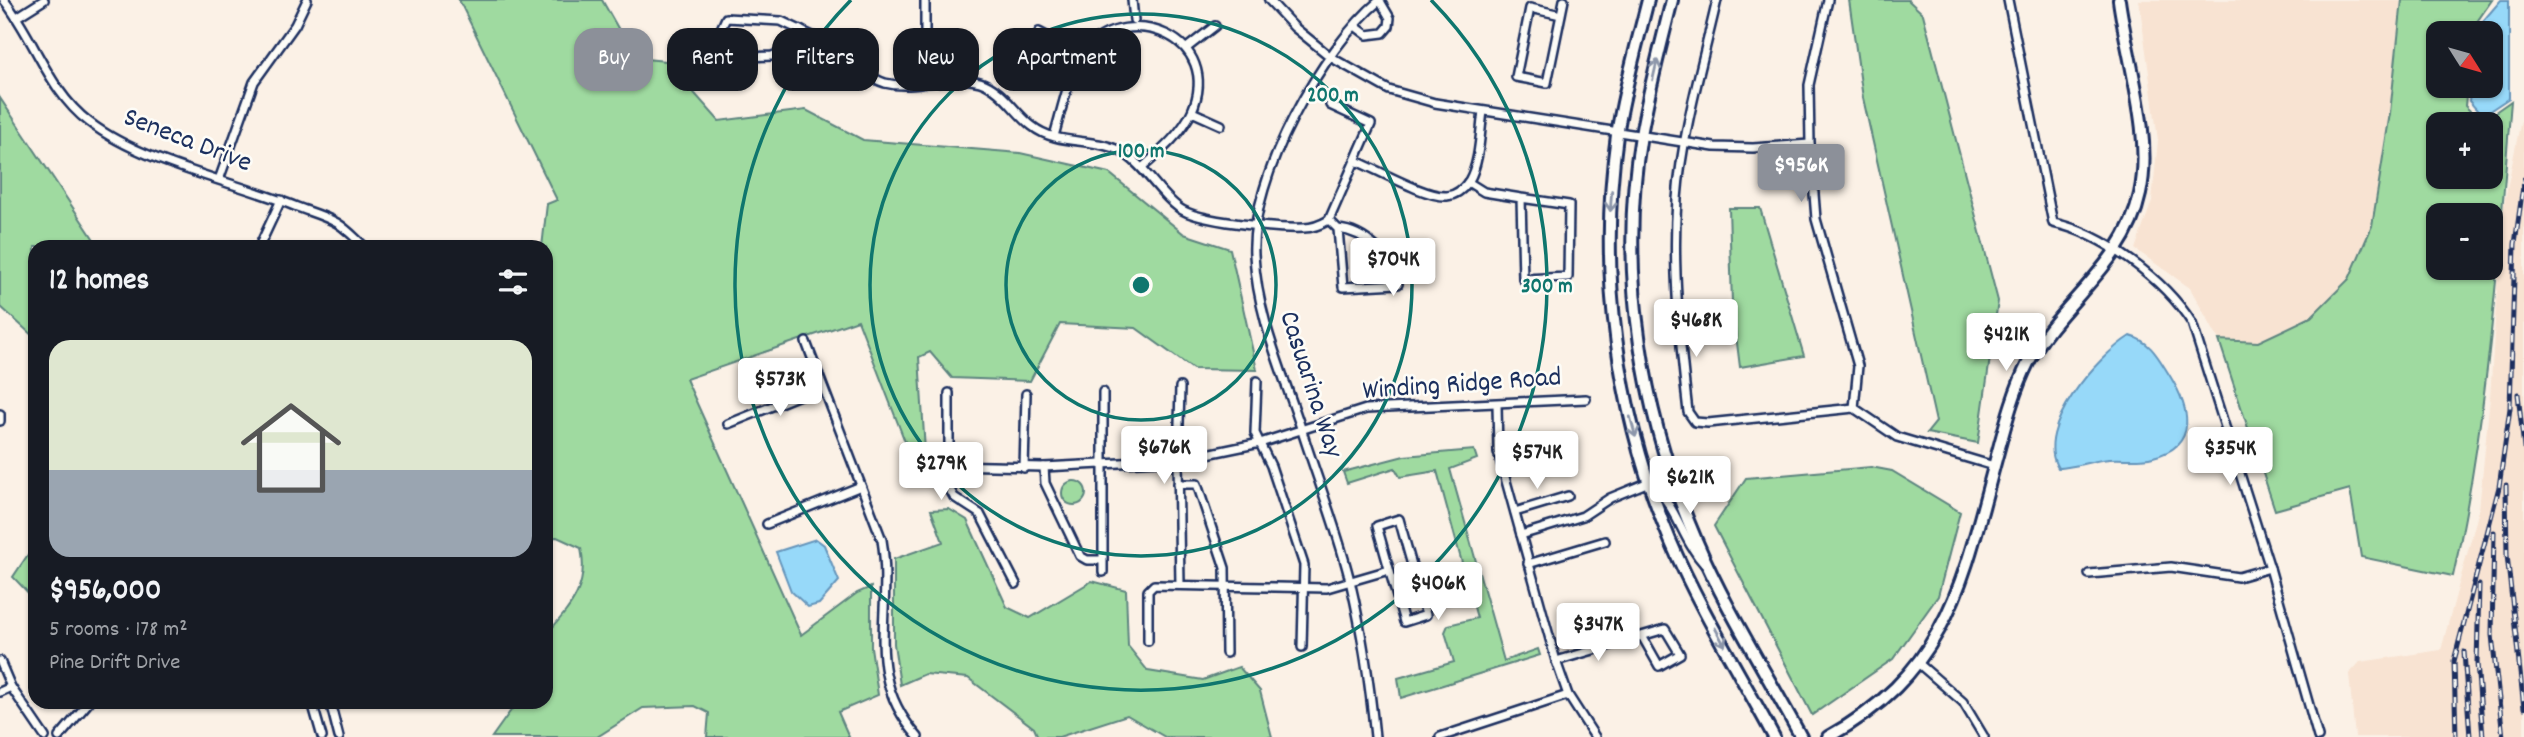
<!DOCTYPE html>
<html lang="en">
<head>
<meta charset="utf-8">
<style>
  body { margin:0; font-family:Dekko,sans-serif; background:#242831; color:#f1f3f6; height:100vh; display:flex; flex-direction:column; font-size:26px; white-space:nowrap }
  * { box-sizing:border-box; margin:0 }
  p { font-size:23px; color:#9ea1a6 }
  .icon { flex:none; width:38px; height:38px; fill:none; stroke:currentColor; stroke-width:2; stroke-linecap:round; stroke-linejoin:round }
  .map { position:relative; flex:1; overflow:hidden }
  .details { position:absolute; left:28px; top:240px; width:525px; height:469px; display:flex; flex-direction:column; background:#171b24; border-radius:21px; box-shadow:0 2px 5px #0004 }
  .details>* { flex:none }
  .guide { position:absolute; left:574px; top:28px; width:665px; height:63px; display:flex; gap:14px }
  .needle { width:46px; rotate:127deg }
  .tools { position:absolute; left:2426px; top:21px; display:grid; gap:14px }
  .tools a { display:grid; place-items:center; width:77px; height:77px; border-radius:14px; background:#171b24; box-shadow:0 2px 5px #0004; font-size:35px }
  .price { position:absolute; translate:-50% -60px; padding:0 16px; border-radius:7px; background:#fff; color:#222; font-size:23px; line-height:46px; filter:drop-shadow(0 2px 4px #0008) }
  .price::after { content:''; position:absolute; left:50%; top:42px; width:21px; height:16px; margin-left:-10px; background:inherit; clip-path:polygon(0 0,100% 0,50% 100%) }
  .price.on { background:#8c9099; color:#fff }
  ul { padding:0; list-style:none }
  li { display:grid; align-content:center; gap:14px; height:371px; padding:0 21px }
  li span { display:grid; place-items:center; height:217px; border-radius:21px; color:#555 }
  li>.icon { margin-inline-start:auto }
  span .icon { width:126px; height:126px; fill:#fffc; stroke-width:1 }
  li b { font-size:30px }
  h2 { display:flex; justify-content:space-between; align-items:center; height:84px; padding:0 21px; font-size:30px }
  .tag { padding:0 24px; border-radius:21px; background:#171b24; box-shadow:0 2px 5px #0004; font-size:24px; line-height:63px }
  .tag.on { background:#8c9099; color:#fff }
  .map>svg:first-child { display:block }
</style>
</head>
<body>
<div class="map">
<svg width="2524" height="737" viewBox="0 0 2524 737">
  <rect width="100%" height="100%" fill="#fbf1e6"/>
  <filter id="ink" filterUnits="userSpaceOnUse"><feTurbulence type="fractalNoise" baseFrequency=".0143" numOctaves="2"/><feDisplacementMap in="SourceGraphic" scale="14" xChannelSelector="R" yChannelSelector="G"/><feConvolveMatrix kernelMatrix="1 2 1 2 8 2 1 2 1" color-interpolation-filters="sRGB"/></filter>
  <g filter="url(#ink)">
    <g fill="#f8e3d2">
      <path d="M 2139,0 L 2401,0 L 2390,113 L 2372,226 L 2348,279 L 2311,317 L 2258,342 L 2219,340 L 2190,288 L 2135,249 L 2152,201 L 2158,140 Z"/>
      <path d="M 2521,120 L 2524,142 L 2524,737 L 2355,737 L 2349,674 L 2360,662 L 2441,650 L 2479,510 L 2490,397 L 2502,214 Z"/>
    </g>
    <g fill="#9fdaa0" stroke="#5d847f" stroke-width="2" fill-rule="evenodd">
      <path d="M 459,0 L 602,0 L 635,58 L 666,61 L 719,121 L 806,110 L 863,140 L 1020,153 L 1109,173 L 1184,234 L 1230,249 L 1257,370 L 1193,369 L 1136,328 L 1060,324 L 1030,381 L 952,378 L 930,352 L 919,357 L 925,451 L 909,452 L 858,320 L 686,379 L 801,635 L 857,593 L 871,587 L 871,647 L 878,695 L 838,712 L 849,737 L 707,737 L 709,713 L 695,706 L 643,708 L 597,737 L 492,737 L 517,702 L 546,702 L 546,635 C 571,606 589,588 581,548 L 557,537 L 546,538 L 546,247 L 542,247 L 547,204 L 557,200 Z"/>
      <path d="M 1849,0 L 1908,0 L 1923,14 L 1998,301 L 1978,443 L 1927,433 L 1936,422 L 1863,98 Z"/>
      <path d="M 2402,0 L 2492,0 L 2474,26 L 2473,33 L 2438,33 L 2438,86 L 2467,86 L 2465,106 L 2481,122 L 2511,101 C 2498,260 2488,420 2453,576 L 2361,557 L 2350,489 L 2275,510 L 2219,340 L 2258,342 L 2311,317 L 2349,279 L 2372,226 L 2390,113 ZM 2438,124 L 2490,124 L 2490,177 L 2438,177 ZM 2438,215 L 2490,215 L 2490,268 L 2438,268 Z"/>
      <path d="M 0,98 L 99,247 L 35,247 L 35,338 L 0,306 Z"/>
      <path d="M 1729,208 L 1760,208 L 1804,356 L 1740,367 L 1732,303 Z"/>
      <path d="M 1474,450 L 1477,459 L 1450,469 L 1504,661 L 1538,649 L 1540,655 L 1401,698 L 1398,678 L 1454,662 L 1445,632 L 1448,625 L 1477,618 L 1437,471 L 1400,477 L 1395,468 L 1347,483 L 1343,472 L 1404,456 Z"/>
      <path d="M 1871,467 L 1892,471 L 1960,512 L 1938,596 L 1893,659 L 1812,715 L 1714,526 L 1746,478 Z"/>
      <circle cx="1074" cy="493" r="12"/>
      <path d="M 949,509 L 967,520 L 1007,607 L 1030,618 L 1092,581 L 1126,590 L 1128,646 L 1148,671 L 1203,680 L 1239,667 L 1260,691 L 1272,737 L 1165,737 L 1127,715 L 1059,737 L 1038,737 L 1034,728 L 968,678 L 925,674 L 900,685 L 894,644 L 894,559 L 943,542 L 931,510 Z"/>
      <path d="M 35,544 L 35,600 L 13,577 Z"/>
    </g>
    <g fill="#97d9f9" stroke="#6595bb" stroke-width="2">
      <path d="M 2501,0 L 2509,0 L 2509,98 L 2482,116 L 2469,101 L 2471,86 L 2490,86 L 2490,33 L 2476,33 L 2477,28 Z"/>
      <path d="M 2130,336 C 2151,341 2159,359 2170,376 C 2189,407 2200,446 2153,457 C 2139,461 2124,458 2110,459 C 2092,460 2075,468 2058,468 C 2033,429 2098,356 2130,336 Z"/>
      <path d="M 816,539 L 824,545 L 839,581 L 819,604 L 808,607 L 791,591 L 776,552 Z"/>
    </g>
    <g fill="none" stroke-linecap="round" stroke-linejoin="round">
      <g stroke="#1b2f5e" stroke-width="12">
        <g id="street">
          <path d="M 4,0 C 35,39 49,92 89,122 C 142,163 233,181 297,207 C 310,212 325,216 337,223 C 347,229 356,239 365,247"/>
          <path d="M 925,0 L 925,83"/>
          <path d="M 1132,0 L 1134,20"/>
          <path d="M 1269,0 L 1294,27 L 1332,58 L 1389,90 L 1435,103 L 1714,147 L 1753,148 L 1810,144"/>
          <path d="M 1717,0 C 1702,66 1682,132 1677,199 C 1672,271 1680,341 1688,412 L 1695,422 L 1708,423 L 1854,408 L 1897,437 L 1994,466"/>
          <path d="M 1828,0 L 1809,85 L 1810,144 L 1816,219 L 1858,366 L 1854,408"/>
          <path d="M 2008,0 L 2053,223 C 2103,233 2165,280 2192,323 L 2270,568 L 2318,737"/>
          <path d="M 1561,15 L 1530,8 L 1516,77 L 1547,83 L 1564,0"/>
          <path d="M 17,17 L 44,0"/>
          <path d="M 726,18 L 781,21 L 800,30 L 792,48 L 772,56 L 746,57 L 720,31 Z"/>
          <path d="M 1355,26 L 1367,35 L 1383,33 L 1389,26 L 1390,18 L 1380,1"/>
          <path d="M 800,30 C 809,35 820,38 829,44 C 847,57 863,76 885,83 C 917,91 949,73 980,82 C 1002,89 1015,113 1032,126 C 1057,146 1091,137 1118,150 C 1145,164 1156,191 1179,208 C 1197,222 1280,229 1304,228 C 1313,228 1322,224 1329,220 L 1371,124 L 1330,105"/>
          <path d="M 1039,32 L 1081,54"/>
          <path d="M 1188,47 L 1215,26"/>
          <path d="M 1192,112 L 1221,125"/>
          <path d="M 1054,136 C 1061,113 1070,69 1084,50 C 1131,0 1223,39 1192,111 C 1182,133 1161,151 1143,167"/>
          <path d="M 1356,161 C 1376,169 1427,198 1447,196 C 1456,195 1464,188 1469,181 C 1480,162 1480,133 1483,111"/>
          <path d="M 220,177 L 254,82 L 295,25 L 307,0"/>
          <path d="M 1468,182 L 1484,192 L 1521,198 L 1523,279 L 1568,277 L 1569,205 L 1521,198"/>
          <path d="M 1329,220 L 1338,229 L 1343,287 L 1398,284 C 1394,258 1364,231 1338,229"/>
          <path d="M 259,247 L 281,200"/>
          <path d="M 806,342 L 882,540 C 894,613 861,673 918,737"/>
          <path d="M 1257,381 L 1255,433 L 1271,466 L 1304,565 L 1302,647"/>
          <path d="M 949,393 L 949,488 L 954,497 L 980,514 L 1016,584"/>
          <path d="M 1497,404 L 1498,452 L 1556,661 L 1568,695 L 1595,737"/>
          <path d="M 0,414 L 0,421"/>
          <path d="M 728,424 L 822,386"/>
          <path d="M 947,465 L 1044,467 L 1178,460 L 1260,443 L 1366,409 L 1586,399"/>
          <path d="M 1044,467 L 1045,483 L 1080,556 L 1087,560 L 1102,560"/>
          <path d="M 1024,468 L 1026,394"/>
          <path d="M 1178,484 L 1197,484 L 1225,568 L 1226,653"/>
          <path d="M 1515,512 L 1568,496"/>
          <path d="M 1399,519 L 1426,615 L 1404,622 L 1377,526 Z"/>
          <path d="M 767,524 L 861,486"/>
          <path d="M 1521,535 L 1583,516 L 1610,498 L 1649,482 C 1677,504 1681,539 1705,565"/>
          <path d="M 1528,564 L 1605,541"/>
          <path d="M 1103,572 L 1103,392"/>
          <path d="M 2089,574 L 2171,567 L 2238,577 L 2270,568"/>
          <path d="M 1180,585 L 1178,460 L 1180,387"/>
          <path d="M 1148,641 L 1148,591 L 1154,585 L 1327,588 L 1389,570"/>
          <path d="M 0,661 L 11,687 L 45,737"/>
          <path d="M 1556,661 L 1665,629 L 1680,654 L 1659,666 L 1642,636"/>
          <path d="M 1918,663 L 1963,702 L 1984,737"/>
          <path d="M 0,692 L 11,687"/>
          <path d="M 312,702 L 322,737"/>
          <path d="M 330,702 L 339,737"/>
          <path d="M 59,737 L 89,702"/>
          <path d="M 1375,737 C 1370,686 1363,636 1351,585 C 1339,534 1319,484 1303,434 C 1284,375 1257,317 1254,255 C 1250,178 1322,48 1380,0"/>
          <path d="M 1440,737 L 1568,695"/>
        </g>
      </g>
      <g stroke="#1b2f5e" stroke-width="16">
        <g id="secondary">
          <path d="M 1648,0 C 1637,44 1624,89 1617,135 C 1598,271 1617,413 1670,540 C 1699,608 1739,672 1774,737"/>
          <path d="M 1672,0 C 1661,45 1649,89 1641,135 C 1618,271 1642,414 1696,540 C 1725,608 1766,672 1801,737"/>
          <path d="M 1828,737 C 1948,671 1963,581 1996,459 C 2005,426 2013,393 2028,363 C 2060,301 2125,266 2140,194 C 2153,135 2127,60 2119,0"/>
        </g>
      </g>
      <use href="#street" stroke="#fdfcf7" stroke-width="7"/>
      <use href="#secondary" stroke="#fdfcf7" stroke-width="10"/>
      <g stroke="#1b2f5e" stroke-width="5">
        <g id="rail">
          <path d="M 2518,394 L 2524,448"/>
          <path d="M 2506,485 L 2507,555 L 2524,708"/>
          <path d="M 2494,532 L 2492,635 L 2503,737"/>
          <path d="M 2479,585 L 2477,663 L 2483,737"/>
          <path d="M 2464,652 L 2470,737"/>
          <path d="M 2456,737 L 2454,661 L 2499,487 L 2510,408 L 2515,244 L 2524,179"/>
        </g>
      </g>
      <use href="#rail" stroke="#fdfcf7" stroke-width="2.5" stroke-dasharray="8" stroke-linecap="butt"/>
    </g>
    <defs><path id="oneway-shaft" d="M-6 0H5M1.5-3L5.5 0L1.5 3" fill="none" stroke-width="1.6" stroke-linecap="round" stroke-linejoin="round" transform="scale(1.75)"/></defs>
    <g stroke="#8c96aa">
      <use href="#oneway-shaft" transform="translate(1655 70) rotate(-77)"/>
      <use href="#oneway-shaft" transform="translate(1611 201) rotate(94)"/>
      <use href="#oneway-shaft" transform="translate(1633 427) rotate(75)"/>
      <use href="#oneway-shaft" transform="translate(1720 637) rotate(62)"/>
    </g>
  </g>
  <g fill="none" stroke="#0f766e" stroke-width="3.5">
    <circle cx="1141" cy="285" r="135"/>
    <circle cx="1141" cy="285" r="271"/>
    <path d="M1431 0A406 406 0 1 1 851 0"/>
  </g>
  <g text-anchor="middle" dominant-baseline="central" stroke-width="5" stroke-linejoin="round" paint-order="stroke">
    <g font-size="28" fill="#1b2f5e" stroke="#fdfcf7">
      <text transform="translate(187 142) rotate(21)">Seneca Drive</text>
      <text transform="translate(1309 385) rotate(72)">Casuarina Way</text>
      <text transform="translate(1462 386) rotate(-4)">Winding Ridge Road</text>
    </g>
  </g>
  <circle cx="1141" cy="285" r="10" fill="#0f766e" stroke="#fdfcf7" stroke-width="3.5"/>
  <g font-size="21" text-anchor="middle" font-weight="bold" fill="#0f766e" stroke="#fdfcf7" stroke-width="5" stroke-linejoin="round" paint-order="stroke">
    <text x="1333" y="101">200 m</text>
    <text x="1141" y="157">100 m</text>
    <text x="1547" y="292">300 m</text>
  </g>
</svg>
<div class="tools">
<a><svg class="needle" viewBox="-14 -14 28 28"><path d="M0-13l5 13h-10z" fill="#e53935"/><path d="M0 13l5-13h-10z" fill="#9ea1a6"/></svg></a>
<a>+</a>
<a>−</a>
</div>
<b class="price on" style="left:1801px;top:204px">$956K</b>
<b class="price" style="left:1393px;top:298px">$704K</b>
<b class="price" style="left:1696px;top:359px">$468K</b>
<b class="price" style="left:2006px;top:373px">$421K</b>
<b class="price" style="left:780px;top:418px">$573K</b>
<b class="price" style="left:1164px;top:486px">$676K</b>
<b class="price" style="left:2230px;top:487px">$354K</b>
<b class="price" style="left:1537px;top:491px">$574K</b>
<b class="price" style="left:941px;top:502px">$279K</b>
<b class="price" style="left:1690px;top:516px">$621K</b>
<b class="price" style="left:1438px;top:622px">$406K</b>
<b class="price" style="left:1598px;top:663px">$347K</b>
<div class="guide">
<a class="tag on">Buy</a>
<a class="tag">Rent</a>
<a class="tag">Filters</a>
<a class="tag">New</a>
<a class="tag">Apartment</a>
</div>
<section class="details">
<h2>12 homes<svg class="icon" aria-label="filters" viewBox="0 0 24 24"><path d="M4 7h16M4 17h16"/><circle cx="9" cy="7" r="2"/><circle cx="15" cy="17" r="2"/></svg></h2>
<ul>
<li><span style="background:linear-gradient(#dfe7d0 60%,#9aa5b1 0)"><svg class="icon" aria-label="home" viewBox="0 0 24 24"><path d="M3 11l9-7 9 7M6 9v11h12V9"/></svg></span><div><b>$956,000</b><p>5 rooms · 178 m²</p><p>Pine Drift Drive</p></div></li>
</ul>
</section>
</div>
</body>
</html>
